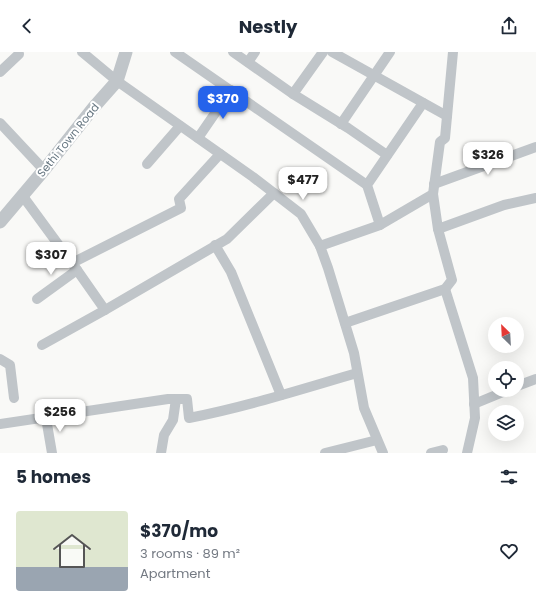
<!DOCTYPE html>
<html lang="en">
<head>
<meta charset="utf-8">
<style>
  body { margin:0; font-family:Poppins,sans-serif; background:#f2f2f3; color:#1f2937; height:100vh; display:flex; flex-direction:column; font-size:15px; white-space:nowrap }
  * { box-sizing:border-box; margin:0 }
  p { font-size:13px; color:#747a83 }
  .icon { flex:none; width:22px; height:22px; fill:none; stroke:currentColor; stroke-width:2; stroke-linecap:round; stroke-linejoin:round }
  .map { position:relative; height:401px; overflow:hidden }
  .details { display:flex; flex-direction:column; background:#fff; flex:1 }
  .details>* { flex:none }
  .needle { width:26px; rotate:336deg }
  .tools { position:absolute; left:488px; top:265px; display:grid; gap:8px }
  .tools a { display:grid; place-items:center; width:36px; height:36px; border-radius:50%; background:#fff; box-shadow:0 4px 16px #0002; font-size:20px }
  .price { position:absolute; translate:-50% -34px; padding:0 9px; border-radius:8px; background:#fff; color:#222; font-size:13px; line-height:26px; filter:drop-shadow(0 1px 2px #0008) }
  .price::after { content:''; position:absolute; left:50%; top:24px; width:12px; height:9px; margin-left:-6px; background:inherit; clip-path:polygon(0 0,100% 0,50% 100%) }
  .price.current { background:#2563eb; color:#fff }
  ul { padding:0; list-style:none }
  li { display:flex; align-items:center; gap:12px; height:100px; padding:0 16px }
  li+li { border-top:1px solid #e0e1e3 }
  li span { display:grid; place-items:center; flex:none; width:112px; height:80px; border-radius:4px; color:#555 }
  li>.icon { margin-inline-start:auto }
  span .icon { width:48px; height:48px; fill:#fffc; stroke-width:1 }
  li b { font-size:17px }
  h2 { display:flex; justify-content:space-between; align-items:center; height:48px; padding:0 16px; font-size:17px }
  header { display:flex; justify-content:space-between; align-items:center; height:52px; padding:0 16px; background:#fff; font-size:18px; font-weight:700 }
  .map>svg:first-child { display:block }
</style>
</head>
<body>
<header><svg class="icon" aria-label="back" viewBox="0 0 24 24"><path d="M15 5l-7 7 7 7"/></svg>Nestly<svg class="icon" aria-label="share" viewBox="0 0 24 24"><path d="M12 15V3M7 8l5-5 5 5M5 13v7h14v-7"/></svg></header>
<div class="map">
<svg width="536" height="401" viewBox="0 0 536 401">
  <rect width="100%" height="100%" fill="#f9f9f7"/>
  <g fill="none" stroke-linecap="round" stroke-linejoin="round">
    <g stroke="#c0c5c9" stroke-width="10">
      <path d="M 82,0 L 117,29 L 253,125 L 301,162 L 320,194 L 328,216 L 354,301 L 364,356 L 383,401"/>
      <path d="M 175,0 L 367,133"/>
      <path d="M 233,0 L 293,42 L 348,76 L 387,103"/>
      <path d="M 332,0 L 447,64"/>
      <path d="M 248,10 L 255,0"/>
      <path d="M 0,20 L 19,2"/>
      <path d="M 293,42 L 323,0"/>
      <path d="M 0,71 L 44,118"/>
      <path d="M 341,72 L 390,0"/>
      <path d="M 198,86 L 231,38"/>
      <path d="M 147,112 L 180,74"/>
      <path d="M 434,132 L 536,95"/>
      <path d="M 22,143 L 77,218 L 105,258"/>
      <path d="M 380,173 L 367,133 L 423,51"/>
      <path d="M 438,177 L 504,153 L 536,146"/>
      <path d="M 215,193 L 231,220 L 281,343"/>
      <path d="M 320,194 L 380,173 L 433,142 L 440,90 L 445,86 L 453,0"/>
      <path d="M 72,211 L 181,156 L 179,147 L 220,102"/>
      <path d="M 445,237 L 473,326 L 475,366 L 467,401"/>
      <path d="M 37,247 L 77,218"/>
      <path d="M 345,271 L 445,237 L 452,228 L 438,177 L 433,142"/>
      <path d="M 42,293 L 105,258 L 227,187 L 274,141"/>
      <path d="M 0,307 L 10,313 L 14,346"/>
      <path d="M 517,334 L 536,327"/>
      <path d="M 474,352 L 508,338"/>
      <path d="M 46,366 L 52,401"/>
      <path d="M 0,372 L 168,347 L 187,347 L 189,366 C 246,355 302,337 357,321"/>
      <path d="M 161,401 L 164,383 L 173,368 L 176,347"/>
      <path d="M 325,401 L 377,388"/>
      <path d="M 431,401 L 443,398"/>
    </g>
    <path stroke="#c0c5c9" stroke-width="13" d="M 0,170 L 44,118 L 94,55 L 117,29 L 126,0"/>
  </g>
  <g text-anchor="middle" dominant-baseline="central" stroke-width="4" stroke-linejoin="round" paint-order="stroke">
    <g font-size="11" fill="#667681" stroke="#fff">
      <text transform="translate(68 88) rotate(-51)">Sethi Town Road</text>
    </g>
  </g>
</svg>
<div class="tools">
<a><svg class="needle" viewBox="-14 -14 28 28"><path d="M0-13l5 13h-10z" fill="#e53935"/><path d="M0 13l5-13h-10z" fill="#747a83"/></svg></a>
<a><svg class="icon" aria-label="locate" viewBox="0 0 24 24"><circle cx="12" cy="12" r="6"/><path d="M12 2v4M12 18v4M2 12h4M18 12h4"/></svg></a>
<a><svg class="icon" aria-label="layers" viewBox="0 0 24 24"><path d="M12 4l9 5-9 5-9-5zM3 14l9 5 9-5"/></svg></a>
</div>
<b class="price current" style="left:223px;top:68px">$370</b>
<b class="price" style="left:488px;top:124px">$326</b>
<b class="price" style="left:303px;top:149px">$477</b>
<b class="price" style="left:51px;top:224px">$307</b>
<b class="price" style="left:60px;top:381px">$256</b>
</div>
<section class="details">
<h2>5 homes<svg class="icon" aria-label="filters" viewBox="0 0 24 24"><path d="M4 7h16M4 17h16"/><circle cx="9" cy="7" r="2"/><circle cx="15" cy="17" r="2"/></svg></h2>
<ul>
<li><span style="background:linear-gradient(#dfe7d0 70%,#9aa5b1 0)"><svg class="icon" aria-label="home" viewBox="0 0 24 24"><path d="M3 11l9-7 9 7M6 9v11h12V9"/></svg></span><div><b>$370/mo</b><p>3 rooms · 89 m²</p><p>Apartment</p></div><svg class="icon" aria-label="heart" viewBox="0 0 24 24"><path d="M12 20l-8-8c-3-5 5-10 8-4 3-6 11-1 8 4z"/></svg></li>
</ul>
</section>
</body>
</html>
